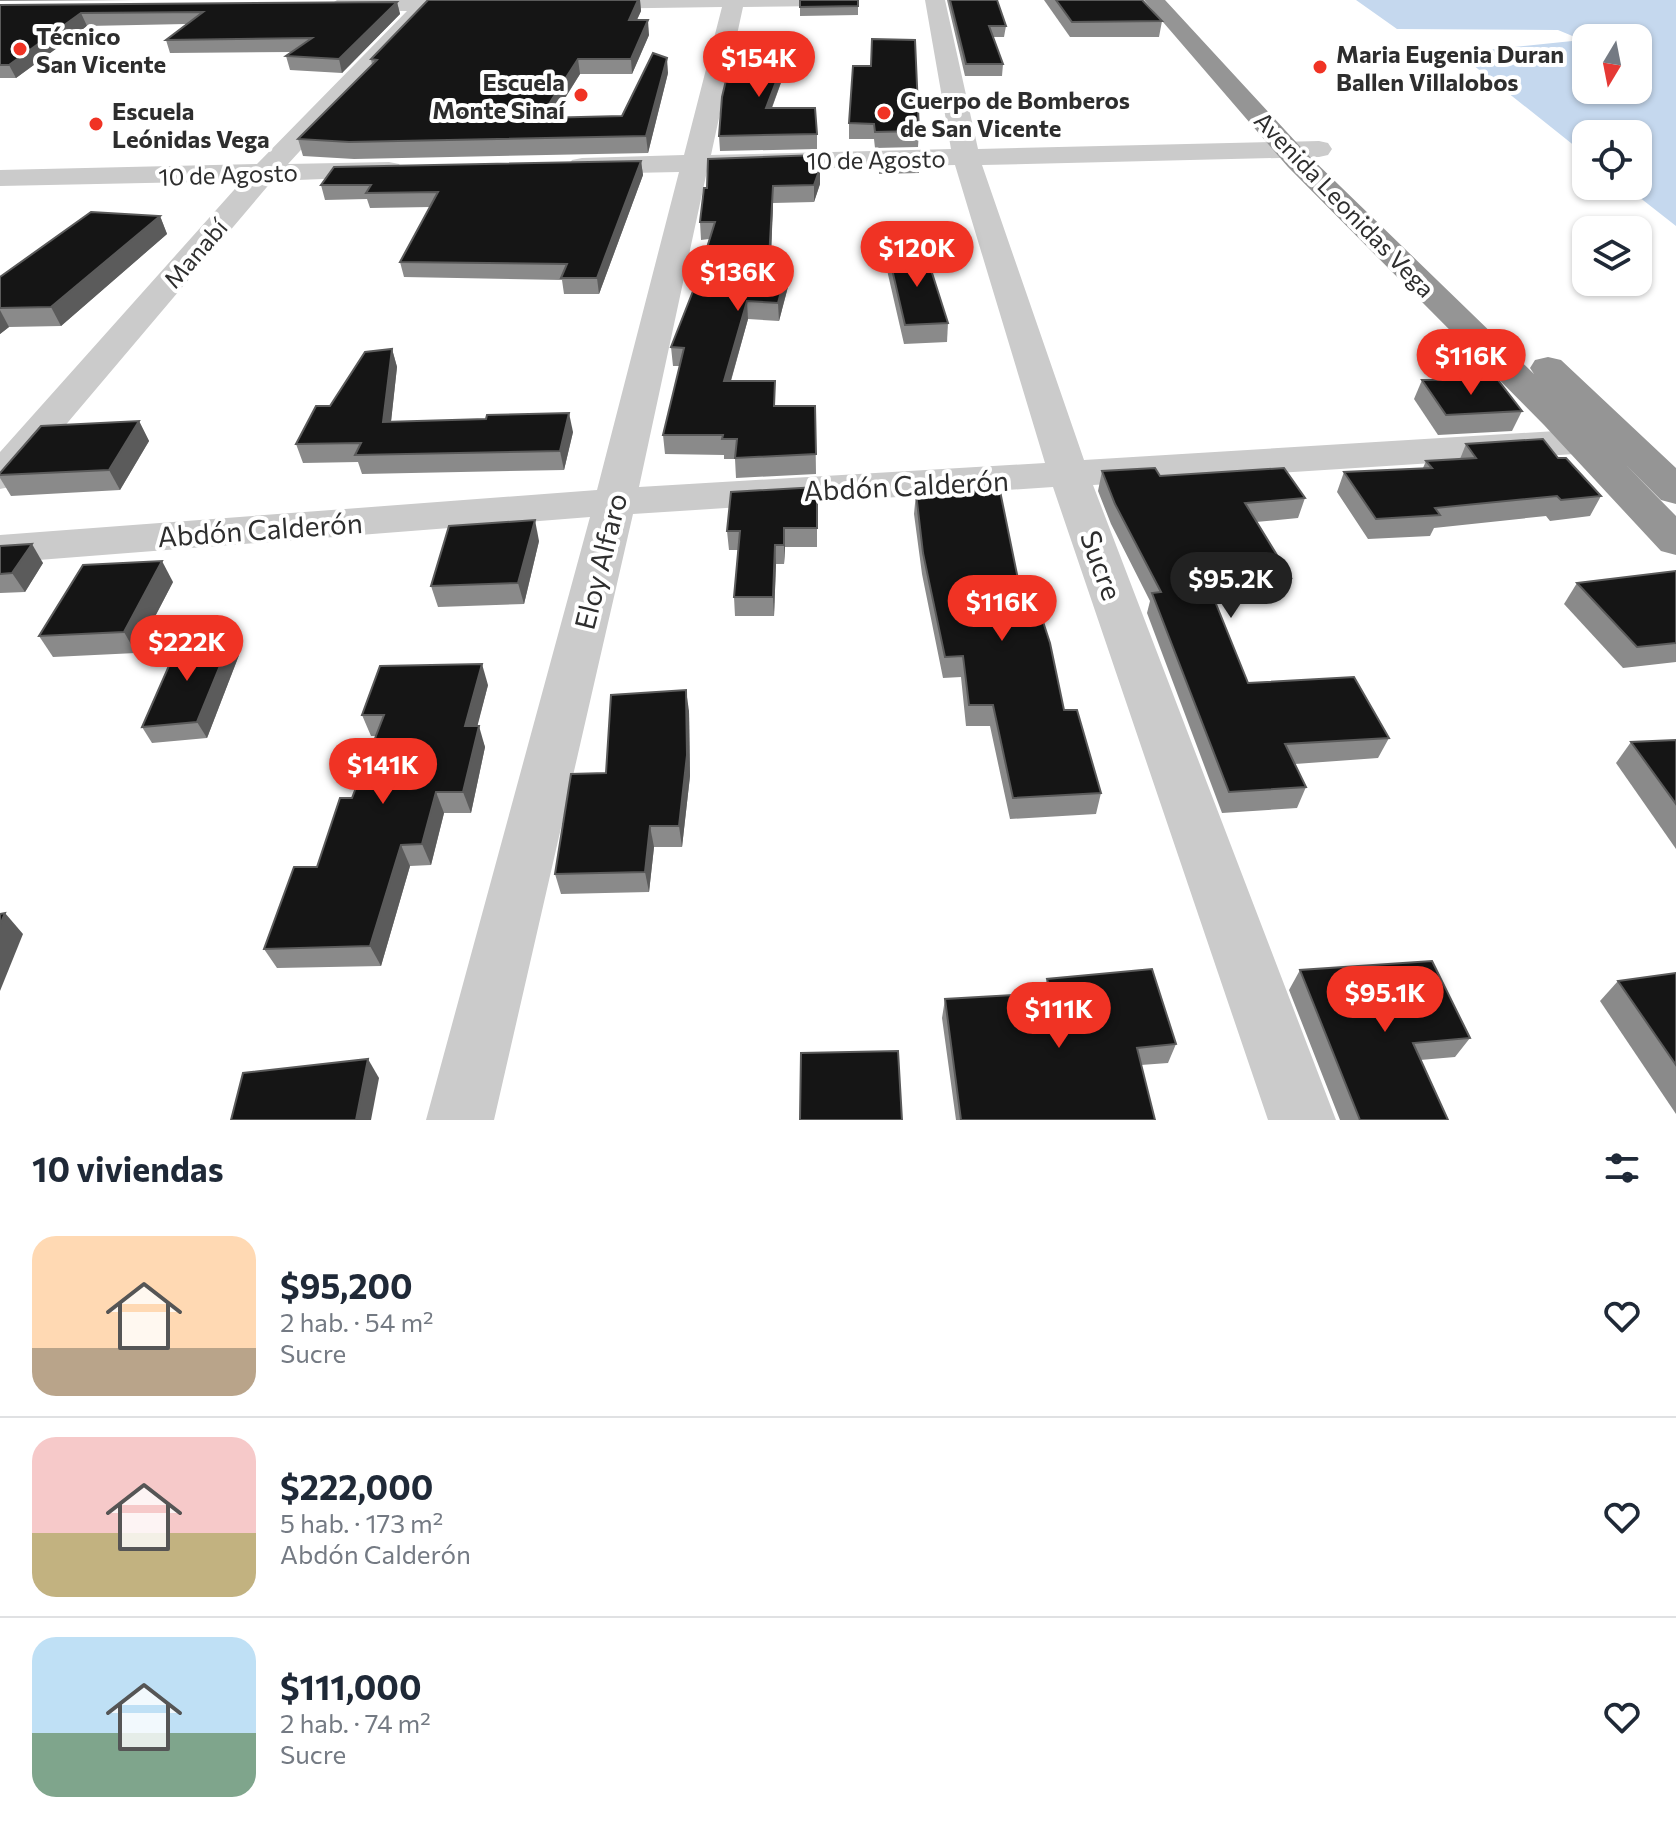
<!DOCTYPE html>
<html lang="es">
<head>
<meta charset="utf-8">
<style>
  body { margin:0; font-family:Commissioner,sans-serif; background:#f6f6f7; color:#1f2937; height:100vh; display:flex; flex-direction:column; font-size:30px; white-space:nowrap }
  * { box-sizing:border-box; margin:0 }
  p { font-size:26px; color:#747a83 }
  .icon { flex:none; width:44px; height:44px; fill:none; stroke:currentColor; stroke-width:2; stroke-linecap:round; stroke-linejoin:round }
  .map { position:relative; height:1120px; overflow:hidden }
  .sheet { display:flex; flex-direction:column; background:#fff; flex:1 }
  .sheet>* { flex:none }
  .needle { width:52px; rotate:190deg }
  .controls { position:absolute; left:1572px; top:24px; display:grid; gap:16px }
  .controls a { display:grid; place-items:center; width:80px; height:80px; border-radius:16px; background:#fff; box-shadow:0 2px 6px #0004; font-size:40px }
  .price { position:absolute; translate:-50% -68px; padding:0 18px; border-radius:28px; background:#f03324; color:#fff; font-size:26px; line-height:52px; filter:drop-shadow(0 2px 4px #0008) }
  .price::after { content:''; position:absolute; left:50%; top:48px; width:24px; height:18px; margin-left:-12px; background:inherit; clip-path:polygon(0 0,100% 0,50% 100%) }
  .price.on { background:#222; color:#fff }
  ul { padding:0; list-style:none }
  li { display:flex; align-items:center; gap:24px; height:200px; padding:0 32px }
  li+li { border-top:2px solid #e0e1e3 }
  li span { display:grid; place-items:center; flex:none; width:224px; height:160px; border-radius:24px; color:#555 }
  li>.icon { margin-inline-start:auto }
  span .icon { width:96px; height:96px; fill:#fffc; stroke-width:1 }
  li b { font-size:34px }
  h2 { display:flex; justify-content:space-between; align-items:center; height:96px; padding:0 32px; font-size:34px }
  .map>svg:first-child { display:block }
</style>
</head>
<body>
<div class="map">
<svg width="1676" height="1120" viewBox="0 0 1676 1120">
  <rect width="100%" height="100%" fill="#fff"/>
  <path fill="#c5d8ee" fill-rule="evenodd" d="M 1356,0 L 1676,0 L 1676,226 L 1625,186 L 1638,186 L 1638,134 L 1586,134 L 1586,155 L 1458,53 L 1582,40 L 1558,30 L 1397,29 ZM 1586,38 L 1638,38 L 1638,90 L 1586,90 Z"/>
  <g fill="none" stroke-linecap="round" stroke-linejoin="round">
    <g fill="#cbcbcb" fill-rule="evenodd">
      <path d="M 337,0 L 489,0 L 492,4 L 482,10 L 418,11 L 423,16 L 420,20 L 288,164 L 389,162 L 399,164 L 403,170 L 399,176 L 272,181 L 14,486 L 0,489 L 0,452 L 242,181 L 0,186 L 0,170 L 257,164 L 407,11 L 331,10 L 328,6 Z"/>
      <path d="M 574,0 L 836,0 L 826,6 L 743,7 L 711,155 L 951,149 L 925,0 L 945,0 L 978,149 L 1319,141 L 1328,143 L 1332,149 L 1328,155 L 1319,157 L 982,165 L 1084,460 L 1621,427 L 1635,431 L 1640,439 L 1635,447 L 1621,451 L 1093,485 L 1336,1120 L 1268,1120 L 1053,487 L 633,514 L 494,1120 L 426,1120 L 590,517 L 0,563 L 0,535 L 597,490 L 679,172 L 582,174 L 572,172 L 568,166 L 572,160 L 582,158 L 684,155 L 722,7 L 582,9 L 575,7 L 572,3 ZM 955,165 L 1045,463 L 639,487 L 707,171 Z"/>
    </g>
    <path fill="#959595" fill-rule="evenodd" d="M 1144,0 L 1165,0 L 1308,155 L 1534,374 L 1530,368 L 1535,360 L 1548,357 L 1561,360 L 1676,468 L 1676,504 L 1661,500 L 1626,465 L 1676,516 L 1676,555 L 1661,551 L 1544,425 L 1288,167 Z"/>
  </g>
  <g fill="#8a8a8a">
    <path d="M 0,0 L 137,0 L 0,1 Z"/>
    <path d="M 428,0 L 640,0 L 641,11 L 637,20 L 649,35 L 632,74 L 580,74 L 553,118 L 622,116 L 668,73 L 648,153 L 354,159 L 303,156 L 298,139 L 372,65 L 371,59 Z"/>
    <path d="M 800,0 L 858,0 L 858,15 L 800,16 Z"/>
    <path d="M 947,0 L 997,0 L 1006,26 L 1004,37 L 993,37 L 1003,64 L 1002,76 L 965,76 Z"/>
    <path d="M 1044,0 L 1142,0 L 1162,21 L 1159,37 L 1070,37 Z"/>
    <path d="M 397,2 L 400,14 L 342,73 L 290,70 L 286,56 L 292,52 L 170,53 L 166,40 L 186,24 L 87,26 L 16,78 L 0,78 L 0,5 Z"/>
    <path d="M 787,53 L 787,66 L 772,108 L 817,134 L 817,149 L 720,151 L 719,136 Z"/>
    <path d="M 871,66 L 919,131 L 918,147 L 875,148 L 874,139 L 849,139 L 849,123 Z"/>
    <path d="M 919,160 L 919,173 L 879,174 L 879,161 Z"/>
    <path d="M 641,161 L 643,175 L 599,294 L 564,294 L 562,280 L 404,277 L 400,262 L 430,207 L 370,208 L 367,199 L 325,200 L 321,185 Z"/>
    <path d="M 820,168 L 820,184 L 814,202 L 773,203 L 771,260 L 789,261 L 790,279 L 779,321 L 748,319 L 731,381 L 775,406 L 815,406 L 816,474 L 736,478 L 735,459 L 724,459 L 724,455 L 665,454 L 663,435 L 680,366 L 673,366 L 671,347 L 695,286 L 709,239 L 701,240 L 700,222 L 704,188 Z"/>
    <path d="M 160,216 L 167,234 L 61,326 L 9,327 L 0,334 L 0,277 Z"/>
    <path d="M 888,252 L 948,323 L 947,342 L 904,344 L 887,270 Z"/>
    <path d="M 392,349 L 397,367 L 391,421 L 573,432 L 564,470 L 362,474 L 358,462 L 303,463 L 296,444 L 330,406 Z"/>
    <path d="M 1422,380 L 1522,411 L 1512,431 L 1438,435 L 1414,399 Z"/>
    <path d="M 139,421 L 149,441 L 120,490 L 11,496 L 0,478 L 0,473 Z"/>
    <path d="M 1466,444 L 1558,458 L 1601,496 L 1590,516 L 1550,521 L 1546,516 L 1434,528 L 1430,536 L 1368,539 L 1337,492 L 1344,472 L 1423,468 L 1426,461 L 1460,459 Z"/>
    <path d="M 1102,471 L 1160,476 L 1305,498 L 1298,518 L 1256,522 L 1291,578 L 1283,598 L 1216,604 L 1248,683 L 1389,738 L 1378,758 L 1295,764 L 1306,787 L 1297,808 L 1222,813 L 1147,613 L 1150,601 L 1111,524 L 1098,491 Z"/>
    <path d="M 817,487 L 817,547 L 785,547 L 784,564 L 776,564 L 774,616 L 735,616 L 734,597 L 738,550 L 729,550 L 727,531 Z"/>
    <path d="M 916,493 L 1020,589 L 1064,710 L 1101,793 L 1096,814 L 1010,819 L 990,726 L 966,726 L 961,677 L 943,678 L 922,574 L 914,514 Z"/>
    <path d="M 539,541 L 524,604 L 438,607 L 431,586 Z"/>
    <path d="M 0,546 L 43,563 L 25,592 L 0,593 Z"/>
    <path d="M 1676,571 L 1676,662 L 1623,668 L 1564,604 L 1577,583 Z"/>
    <path d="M 173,582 L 136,653 L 53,657 L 39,636 Z"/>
    <path d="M 239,655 L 207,738 L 152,743 L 142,727 Z"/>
    <path d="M 488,685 L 477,726 L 485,747 L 471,813 L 444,813 L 431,865 L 410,866 L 381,966 L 277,968 L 264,949 L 317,867 L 352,798 L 376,736 L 371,736 L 362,715 Z"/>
    <path d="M 689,711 L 690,776 L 682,847 L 654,847 L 649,892 L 561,894 L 555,874 L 606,773 Z"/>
    <path d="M 1676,740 L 1676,849 L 1616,763 L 1631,742 Z"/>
    <path d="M 1300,970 L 1470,1038 L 1455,1057 L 1420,1060 L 1448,1120 L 1340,1120 L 1289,990 Z"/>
    <path d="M 1676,973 L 1676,1114 L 1600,1001 L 1618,981 Z"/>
    <path d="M 1047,979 L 1176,1044 L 1168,1063 L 1141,1065 L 1155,1120 L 956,1120 L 942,1018 L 945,999 L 1044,993 Z"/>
  </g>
  <g fill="#5b5b5b">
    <path d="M 638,0 L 640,0 L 641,11 L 630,34 L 629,20 Z"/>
    <path d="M 397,2 L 400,14 L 342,73 L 339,59 Z"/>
    <path d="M 81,13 L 87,26 L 16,78 L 9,65 Z"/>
    <path d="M 648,20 L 649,35 L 632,74 L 631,59 Z"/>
    <path d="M 787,53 L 787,66 L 766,123 L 766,108 Z"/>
    <path d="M 667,58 L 668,73 L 648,153 L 646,136 Z"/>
    <path d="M 578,59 L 580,74 L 542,134 L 540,118 Z"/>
    <path d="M 641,161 L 643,175 L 599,294 L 597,278 Z"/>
    <path d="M 820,168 L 820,184 L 814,202 L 814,185 Z"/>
    <path d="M 773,186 L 773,203 L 770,278 L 769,260 Z"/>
    <path d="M 160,216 L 167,234 L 61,326 L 51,307 Z"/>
    <path d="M 789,261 L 790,279 L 779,321 L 778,303 Z"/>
    <path d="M 747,301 L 748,319 L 725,401 L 724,381 Z"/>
    <path d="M 0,310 L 9,327 L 0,334 Z"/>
    <path d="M 392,349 L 397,367 L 389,440 L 383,422 Z"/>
    <path d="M 569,413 L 573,432 L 564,470 L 560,451 Z"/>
    <path d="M 139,421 L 149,441 L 120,490 L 109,470 Z"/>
    <path d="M 535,520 L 539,541 L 524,604 L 518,583 Z"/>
    <path d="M 784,528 L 785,547 L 784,564 Z"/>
    <path d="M 32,544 L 43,563 L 25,592 L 12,573 Z"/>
    <path d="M 775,545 L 776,564 L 774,616 L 773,597 Z"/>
    <path d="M 162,561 L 173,582 L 136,653 L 124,632 Z"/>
    <path d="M 231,639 L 239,655 L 207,738 L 197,722 Z"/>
    <path d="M 482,664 L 488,685 L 472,747 L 465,726 Z"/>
    <path d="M 686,690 L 689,711 L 690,776 L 682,847 L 679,826 Z"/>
    <path d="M 479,726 L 485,747 L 471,813 L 463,792 Z"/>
    <path d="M 436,792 L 444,813 L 431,865 L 422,844 Z"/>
    <path d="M 650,826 L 654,847 L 649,892 L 645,872 Z"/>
    <path d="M 401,845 L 410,866 L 381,966 L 370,946 Z"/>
    <path d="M 5,913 L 23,934 L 0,991 L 0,925 Z"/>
    <path d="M 368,1059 L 379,1078 L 371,1120 L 356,1120 Z"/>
  </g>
  <g fill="#151515" stroke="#5b5b5b" stroke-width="2">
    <path d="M 428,0 L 638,0 L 629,20 L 648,20 L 631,59 L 578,59 L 540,118 L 622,116 L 653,53 L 667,58 L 646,136 L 349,142 L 298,139 L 377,60 L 371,59 Z"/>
    <path d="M 800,0 L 858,0 L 858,6 L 800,7 Z"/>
    <path d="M 950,0 L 997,0 L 1006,26 L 989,26 L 1003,64 L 966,64 Z"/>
    <path d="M 1056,0 L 1142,0 L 1162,21 L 1072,22 Z"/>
    <path d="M 397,2 L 339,59 L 286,56 L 312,38 L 166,40 L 203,12 L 81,13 L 9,65 L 0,65 L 0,5 Z"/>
    <path d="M 872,39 L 915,40 L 919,131 L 875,132 L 874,124 L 849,123 L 853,66 L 871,66 Z"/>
    <path d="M 733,51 L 787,53 L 766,108 L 815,108 L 817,134 L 719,136 L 722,97 Z"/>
    <path d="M 819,155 L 820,168 L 814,185 L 773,186 L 769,260 L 789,261 L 778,303 L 747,301 L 724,381 L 775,381 L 774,406 L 815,406 L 816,454 L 735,458 L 737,439 L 722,439 L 723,435 L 663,435 L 684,348 L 671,347 L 695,286 L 715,222 L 700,222 L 704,188 L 707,188 L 708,159 Z"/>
    <path d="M 919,160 L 920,164 L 880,165 L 879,161 Z"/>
    <path d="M 641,161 L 597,278 L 561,278 L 567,264 L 400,262 L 438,192 L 366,193 L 371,185 L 321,185 L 334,167 Z"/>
    <path d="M 91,212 L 160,216 L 51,307 L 0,308 L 0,277 Z"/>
    <path d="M 925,251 L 948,323 L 905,325 L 888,252 Z"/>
    <path d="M 392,349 L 383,422 L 486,419 L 487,415 L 569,413 L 560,451 L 355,455 L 361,443 L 296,444 L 316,406 L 330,406 L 365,352 Z"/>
    <path d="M 1422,380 L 1498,380 L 1522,411 L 1446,415 Z"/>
    <path d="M 139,421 L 109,470 L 0,475 L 0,473 L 41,426 Z"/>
    <path d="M 1543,439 L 1558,458 L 1566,458 L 1601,496 L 1561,500 L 1557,496 L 1435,508 L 1440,515 L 1376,519 L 1344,472 L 1432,468 L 1426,461 L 1476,458 L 1466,444 Z"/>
    <path d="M 1155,468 L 1160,476 L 1284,468 L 1305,498 L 1245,503 L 1291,578 L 1208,584 L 1248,683 L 1354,677 L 1389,738 L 1285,744 L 1306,787 L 1229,792 L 1152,593 L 1161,592 L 1115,504 L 1102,471 Z"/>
    <path d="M 817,487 L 817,528 L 784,528 L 784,545 L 775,545 L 773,597 L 734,597 L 740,531 L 727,531 L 731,492 Z"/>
    <path d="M 1000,491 L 1020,589 L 1032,588 L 1050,643 L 1064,710 L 1077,710 L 1101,793 L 1013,798 L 993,705 L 969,705 L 963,656 L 945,657 L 923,553 L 916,493 Z"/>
    <path d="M 535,520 L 518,583 L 431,586 L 449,526 Z"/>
    <path d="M 32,544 L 12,573 L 0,574 L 0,546 Z"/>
    <path d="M 162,561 L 124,632 L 39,636 L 83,565 Z"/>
    <path d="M 1676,571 L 1676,643 L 1637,647 L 1577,583 Z"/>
    <path d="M 231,639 L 197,722 L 142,727 L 179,643 Z"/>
    <path d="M 482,664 L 465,726 L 479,726 L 463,792 L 436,792 L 422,844 L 401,845 L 370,946 L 264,949 L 294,867 L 317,867 L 340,798 L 352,798 L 384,715 L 362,715 L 380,666 Z"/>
    <path d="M 686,690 L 687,755 L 679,826 L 650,826 L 645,872 L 555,874 L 571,774 L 606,773 L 611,695 Z"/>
    <path d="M 1676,740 L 1676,804 L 1631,742 Z"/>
    <path d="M 5,913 L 0,925 L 0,914 Z"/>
    <path d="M 1432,961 L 1470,1038 L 1413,1043 L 1448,1120 L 1360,1120 L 1300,970 Z"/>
    <path d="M 1152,969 L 1176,1044 L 1137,1048 L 1155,1120 L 961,1120 L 945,999 L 1051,993 L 1047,979 Z"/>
    <path d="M 1676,973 L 1676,1065 L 1618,981 Z"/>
    <path d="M 898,1051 L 902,1120 L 800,1120 L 801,1053 Z"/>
    <path d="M 368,1059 L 356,1120 L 231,1120 L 243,1073 Z"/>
  </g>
  <g fill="#f03324" stroke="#fff" stroke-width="3">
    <circle cx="20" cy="49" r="8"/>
    <circle cx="1320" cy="67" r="8"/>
    <circle cx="581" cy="95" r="8"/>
    <circle cx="884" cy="113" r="8"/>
    <circle cx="96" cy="124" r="8"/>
  </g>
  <g text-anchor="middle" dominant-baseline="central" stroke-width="8" stroke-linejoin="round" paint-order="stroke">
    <g font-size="24" font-weight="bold" fill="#2e2e2e" stroke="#fff" text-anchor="start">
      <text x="36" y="35">Técnico<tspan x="36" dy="28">San Vicente</tspan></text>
      <text x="1336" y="53">Maria Eugenia Duran<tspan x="1336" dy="28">Ballen Villalobos</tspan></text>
      <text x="565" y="81" text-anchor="end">Escuela<tspan x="565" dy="28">Monte Sinaí</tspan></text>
      <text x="900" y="99">Cuerpo de Bomberos<tspan x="900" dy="28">de San Vicente</tspan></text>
      <text x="112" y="110">Escuela<tspan x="112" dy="28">Leónidas Vega</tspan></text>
    </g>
    <g font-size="24" fill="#2e2e2e" stroke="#fff">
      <text transform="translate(876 159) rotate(-1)">10 de Agosto</text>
      <text transform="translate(228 174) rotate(-2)">10 de Agosto</text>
      <text transform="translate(1345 204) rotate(46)">Avenida Leonidas Vega</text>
      <text transform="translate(195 253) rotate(-49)">Manabí</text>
    </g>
    <g font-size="28" fill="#2e2e2e" stroke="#fff">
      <text transform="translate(906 485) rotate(-3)">Abdón Calderón</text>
      <text transform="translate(260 529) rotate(-4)">Abdón Calderón</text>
      <text transform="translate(600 561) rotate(-76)">Eloy Alfaro</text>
      <text transform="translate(1102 565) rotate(70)">Sucre</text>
    </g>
  </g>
</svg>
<div class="controls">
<a><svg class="needle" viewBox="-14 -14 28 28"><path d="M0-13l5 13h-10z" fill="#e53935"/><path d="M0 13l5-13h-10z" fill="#747a83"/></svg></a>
<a><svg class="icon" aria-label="locate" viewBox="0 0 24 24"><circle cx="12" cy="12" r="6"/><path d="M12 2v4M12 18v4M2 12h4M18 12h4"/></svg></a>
<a><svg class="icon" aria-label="layers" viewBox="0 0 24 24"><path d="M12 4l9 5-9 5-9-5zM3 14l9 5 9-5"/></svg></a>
</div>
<b class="price" style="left:759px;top:99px">$154K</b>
<b class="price" style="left:917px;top:289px">$120K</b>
<b class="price" style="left:738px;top:313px">$136K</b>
<b class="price" style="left:1471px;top:397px">$116K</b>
<b class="price on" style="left:1231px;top:620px">$95.2K</b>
<b class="price" style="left:1002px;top:643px">$116K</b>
<b class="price" style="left:187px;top:683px">$222K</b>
<b class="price" style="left:383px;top:806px">$141K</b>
<b class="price" style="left:1385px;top:1034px">$95.1K</b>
<b class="price" style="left:1059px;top:1050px">$111K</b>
</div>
<section class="sheet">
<h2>10 viviendas<svg class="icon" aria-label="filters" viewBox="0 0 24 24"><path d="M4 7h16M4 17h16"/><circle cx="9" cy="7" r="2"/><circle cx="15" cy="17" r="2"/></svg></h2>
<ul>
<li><span style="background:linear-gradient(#ffd9b3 70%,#b9a48a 0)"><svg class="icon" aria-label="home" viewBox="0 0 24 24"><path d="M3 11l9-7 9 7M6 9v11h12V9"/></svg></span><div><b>$95,200</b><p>2 hab. · 54 m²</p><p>Sucre</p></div><svg class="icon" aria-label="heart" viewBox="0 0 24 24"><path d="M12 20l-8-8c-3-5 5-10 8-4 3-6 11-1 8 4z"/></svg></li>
<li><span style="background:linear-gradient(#f6c9c9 60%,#c2b280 0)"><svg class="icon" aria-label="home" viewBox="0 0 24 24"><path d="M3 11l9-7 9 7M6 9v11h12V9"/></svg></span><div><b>$222,000</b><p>5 hab. · 173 m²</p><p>Abdón Calderón</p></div><svg class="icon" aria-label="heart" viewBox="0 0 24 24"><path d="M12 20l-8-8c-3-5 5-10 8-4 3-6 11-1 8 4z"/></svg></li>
<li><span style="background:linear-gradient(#bfe0f5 60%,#7fa58c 0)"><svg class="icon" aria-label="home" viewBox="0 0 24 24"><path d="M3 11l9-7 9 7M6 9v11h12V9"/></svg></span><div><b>$111,000</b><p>2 hab. · 74 m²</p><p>Sucre</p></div><svg class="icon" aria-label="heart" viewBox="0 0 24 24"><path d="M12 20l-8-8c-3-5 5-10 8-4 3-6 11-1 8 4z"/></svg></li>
</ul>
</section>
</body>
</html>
